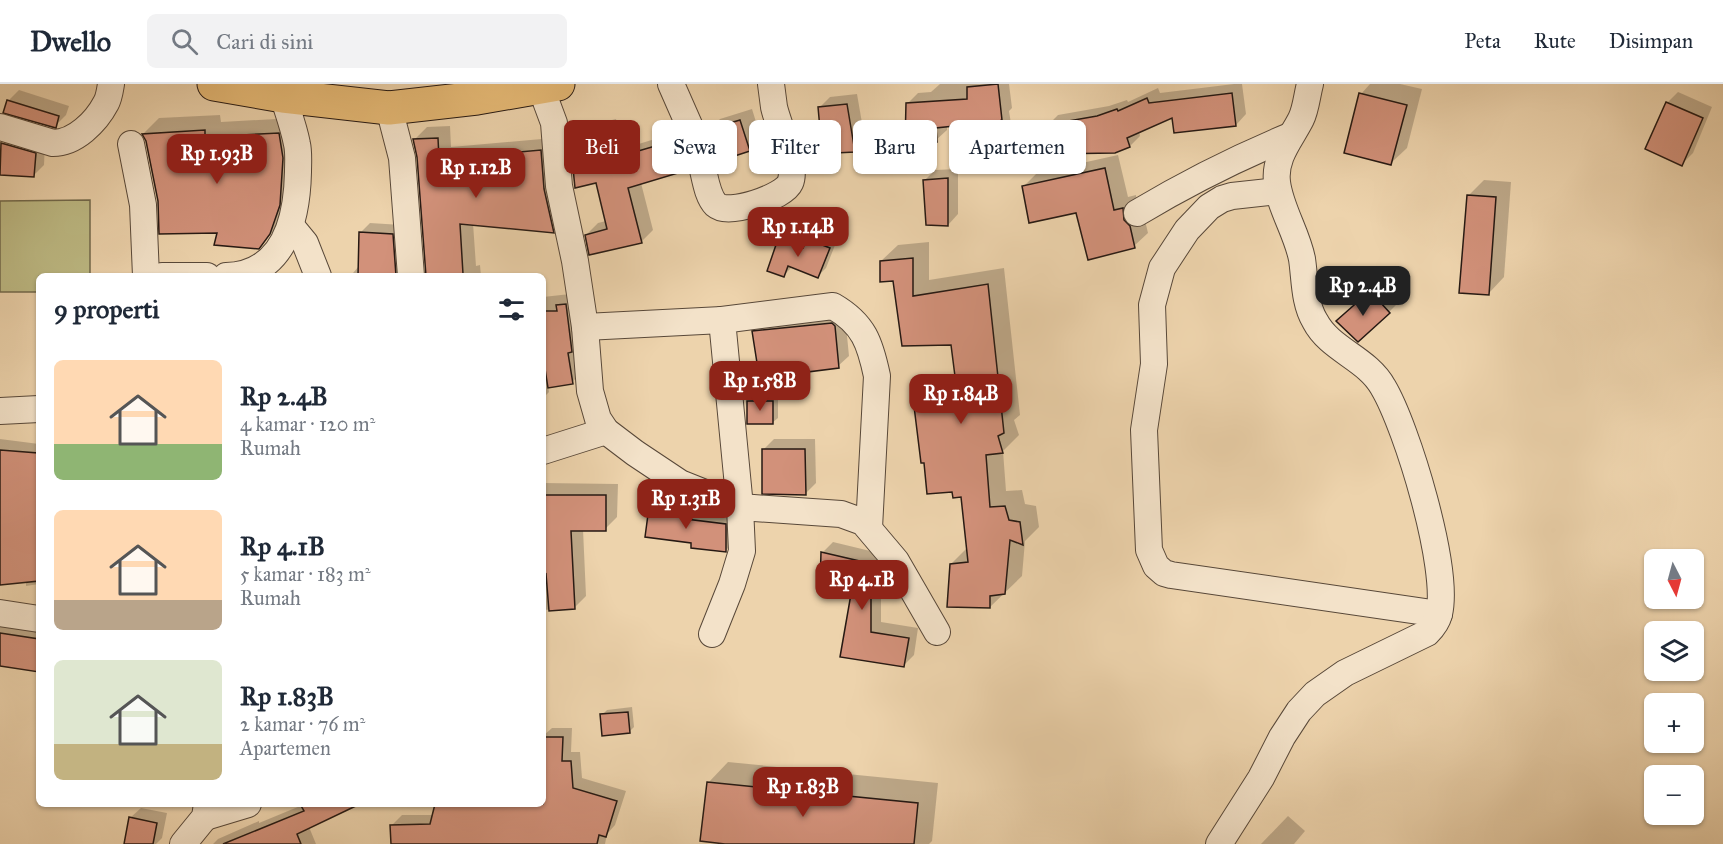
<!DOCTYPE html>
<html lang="id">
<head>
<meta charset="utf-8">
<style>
  body { margin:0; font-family:"IM FELL Great Primer",serif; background:#f2f2f3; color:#1f2937; height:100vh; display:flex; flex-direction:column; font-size:22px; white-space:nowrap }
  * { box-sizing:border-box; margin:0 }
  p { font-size:20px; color:#747a83 }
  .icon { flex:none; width:33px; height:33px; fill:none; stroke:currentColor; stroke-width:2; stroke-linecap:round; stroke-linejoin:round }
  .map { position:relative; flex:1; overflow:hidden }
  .drawer { position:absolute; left:36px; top:189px; width:510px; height:534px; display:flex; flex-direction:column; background:#fff; border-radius:9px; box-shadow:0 2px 4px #0004 }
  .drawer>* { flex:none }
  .guide { position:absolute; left:564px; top:36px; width:570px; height:54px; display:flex; gap:12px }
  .needle { width:39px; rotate:174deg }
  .fabs { position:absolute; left:1644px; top:465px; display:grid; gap:12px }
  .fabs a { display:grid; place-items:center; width:60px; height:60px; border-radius:9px; background:#fff; box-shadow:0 2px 4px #0004; font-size:30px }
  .price { position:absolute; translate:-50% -51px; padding:0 14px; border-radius:12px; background:#8f2418; color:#fff; font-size:20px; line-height:39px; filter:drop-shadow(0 2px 3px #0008) }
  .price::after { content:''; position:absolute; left:50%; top:36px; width:18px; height:14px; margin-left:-9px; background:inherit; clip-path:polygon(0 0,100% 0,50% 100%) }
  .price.active { background:#222; color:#fff }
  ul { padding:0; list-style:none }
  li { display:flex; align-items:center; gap:18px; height:150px; padding:0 18px }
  li span { display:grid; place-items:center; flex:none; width:168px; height:120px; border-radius:9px; color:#555 }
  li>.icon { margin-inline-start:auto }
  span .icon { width:72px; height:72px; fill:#fffc; stroke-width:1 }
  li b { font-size:26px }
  h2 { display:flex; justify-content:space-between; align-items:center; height:72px; padding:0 18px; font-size:26px }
  .tag { padding:0 21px; border-radius:9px; background:#fff; box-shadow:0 2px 4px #0004; font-size:21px; line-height:54px }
  .tag.active { background:#8f2418; color:#fff }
  header { display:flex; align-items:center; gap:36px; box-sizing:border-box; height:84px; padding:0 30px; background:#fff; border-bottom:2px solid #e0e1e3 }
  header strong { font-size:28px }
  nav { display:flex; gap:33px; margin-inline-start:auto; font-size:21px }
  .search { width:420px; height:54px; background:#f2f2f3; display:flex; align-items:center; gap:15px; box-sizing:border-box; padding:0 21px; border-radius:9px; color:#747a83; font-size:22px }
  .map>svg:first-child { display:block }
</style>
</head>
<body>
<header>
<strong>Dwello</strong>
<div class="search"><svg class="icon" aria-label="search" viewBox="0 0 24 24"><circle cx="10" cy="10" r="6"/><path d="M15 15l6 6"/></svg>Cari di sini</div>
<nav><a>Peta</a><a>Rute</a><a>Disimpan</a></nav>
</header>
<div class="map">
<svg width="1723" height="760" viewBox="0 0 1723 760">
  <rect width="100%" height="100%" fill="#edd3ac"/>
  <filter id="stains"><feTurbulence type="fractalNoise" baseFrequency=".00333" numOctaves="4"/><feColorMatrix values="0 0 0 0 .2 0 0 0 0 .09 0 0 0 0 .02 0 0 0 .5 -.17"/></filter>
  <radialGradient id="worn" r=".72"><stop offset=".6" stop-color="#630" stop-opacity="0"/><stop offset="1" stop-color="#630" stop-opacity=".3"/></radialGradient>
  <path fill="#bebb85" stroke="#726a4c" stroke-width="1.5" d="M 90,116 L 90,192 L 39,192 L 39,208 L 0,208 L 0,117 Z"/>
  <g fill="#0003">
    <path d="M 940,0 L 1009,0 L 1012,24 L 1009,27 L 1014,58 L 1003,69 L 974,38 L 947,41 L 947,46 L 936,56 L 907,20 L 918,9 L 931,8 Z"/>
    <path d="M 1234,0 L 1242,0 L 1246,30 L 1236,41 L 1173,32 L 1139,47 L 1140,52 L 1130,62 L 1047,42 L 1058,31 L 1109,22 L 1127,16 L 1128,18 L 1158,4 L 1160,9 Z"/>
    <path d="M 1370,0 L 1400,0 L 1422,5 L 1407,64 L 1391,79 L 1361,10 Z"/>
    <path d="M 19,6 L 69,22 L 66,31 L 55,42 L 8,17 Z"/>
    <path d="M 1678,8 L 1712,23 L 1693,69 L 1682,80 L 1667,19 Z"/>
    <path d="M 857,10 L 865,56 L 855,67 L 832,53 L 819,24 L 830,13 Z"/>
    <path d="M 752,25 L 761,54 L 749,66 L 713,70 L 707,66 L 699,66 L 699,73 L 687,85 L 641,99 L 653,146 L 641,158 L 586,151 L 598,139 L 606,137 L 597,97 L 572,54 L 584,43 L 616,35 L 622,58 L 630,55 L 632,62 L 691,44 L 704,54 L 709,53 L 709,47 L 720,35 Z"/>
    <path d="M 220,31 L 221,38 L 294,34 L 295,105 L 274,147 L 258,163 L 219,147 L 143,50 L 159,34 Z"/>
    <path d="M 450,42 L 451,63 L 553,54 L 566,135 L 553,147 L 473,139 L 476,182 L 480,181 L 481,192 L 429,192 L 418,73 L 414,56 L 427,43 Z"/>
    <path d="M 13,49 L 45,59 L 44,81 L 33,92 L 3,60 Z"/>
    <path d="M 1118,71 L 1128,113 L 1136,111 L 1137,122 L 1143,128 L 1148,149 L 1134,162 L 1077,127 L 1023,103 L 1037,89 Z"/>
    <path d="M 958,85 L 958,130 L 948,141 L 924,97 L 935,86 Z"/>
    <path d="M 1484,96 L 1511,98 L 1504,193 L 1489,209 L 1468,112 Z"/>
    <path d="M 370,139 L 402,141 L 409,192 L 353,192 L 353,189 L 359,182 L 360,149 Z"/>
    <path d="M 788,148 L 809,155 L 816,148 L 837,156 L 826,184 L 818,192 L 793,182 L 784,191 L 780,156 Z"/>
    <path d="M 929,158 L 929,196 L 1004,184 L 1020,331 L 1014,336 L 1019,351 L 1003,367 L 1006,407 L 1022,406 L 1025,420 L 1036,422 L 1039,443 L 1025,457 L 1022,492 L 990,523 L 951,480 L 968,463 L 962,411 L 954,406 L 926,377 L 914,315 L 931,298 L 956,295 L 952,259 L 894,195 L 881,177 L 898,161 Z"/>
    <path d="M 1382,198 L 1399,218 L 1389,228 L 1349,227 Z"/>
    <path d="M 579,209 L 585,286 L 572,298 L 548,302 L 549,308 L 543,314 L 543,213 Z"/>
    <path d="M 845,231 L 849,272 L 838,282 L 808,287 L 800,294 L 753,248 L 764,237 Z"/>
    <path d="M 753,313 L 778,313 L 778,334 L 773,338 L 748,318 Z"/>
    <path d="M 0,355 L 39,360 L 39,500 L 26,502 L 26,496 L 0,499 Z"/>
    <path d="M 774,355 L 815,355 L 816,399 L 805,410 L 764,365 Z"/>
    <path d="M 543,399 L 618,400 L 617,433 L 605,445 L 583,445 L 586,512 L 574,524 L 543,526 Z"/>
    <path d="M 661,414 L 697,419 L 696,425 L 736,430 L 736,456 L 725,467 L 693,458 L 651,424 Z"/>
    <path d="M 833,458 L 891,472 L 901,491 L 890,501 L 881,499 L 881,538 L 918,544 L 914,571 L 904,581 L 842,572 L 852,509 L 822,469 Z"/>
    <path d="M 0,537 L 39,544 L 39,586 L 0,580 Z"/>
    <path d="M 632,623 L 634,643 L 629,648 L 602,631 L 607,626 Z"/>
    <path d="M 552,644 L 572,644 L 571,668 L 580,668 L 582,694 L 626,707 L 615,741 L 607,750 L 605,760 L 392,760 L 392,741 L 402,731 L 434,731 L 438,720 L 543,720 L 543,652 Z"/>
    <path d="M 728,678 L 938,699 L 932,757 L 929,760 L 740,760 L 708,699 Z"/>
    <path d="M 305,720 L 353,720 L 309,743 L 316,760 L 213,760 L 218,755 L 259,737 L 259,739 Z"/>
    <path d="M 141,724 L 167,729 L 162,754 L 156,760 L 127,760 L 130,734 Z"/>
    <path d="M 1288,732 L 1305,747 L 1294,760 L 1261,760 Z"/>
  </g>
  <g fill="#d2917a" stroke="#261913" stroke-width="1.5">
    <path d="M 998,0 L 1002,36 L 999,37 L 1004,70 L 978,71 L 973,40 L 936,44 L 937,58 L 905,60 L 906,19 L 967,15 L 967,3 Z"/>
    <path d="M 1232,9 L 1236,42 L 1174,49 L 1172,34 L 1127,54 L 1130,63 L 1115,69 L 1050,70 L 1045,41 L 1097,32 L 1117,25 L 1118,27 L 1147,14 L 1149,19 Z"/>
    <path d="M 1359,9 L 1407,21 L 1391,81 L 1344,69 Z"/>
    <path d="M 7,16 L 59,32 L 56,44 L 3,29 Z"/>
    <path d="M 1666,18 L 1703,34 L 1682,82 L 1645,65 Z"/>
    <path d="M 847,20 L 855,68 L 835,69 L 831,55 L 821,56 L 818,23 Z"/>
    <path d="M 740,36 L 750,67 L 716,78 L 712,71 L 707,68 L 698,68 L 692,71 L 688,77 L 688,86 L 628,104 L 642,159 L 589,171 L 585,151 L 607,145 L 596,99 L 575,104 L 570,54 L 605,46 L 610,68 L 619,66 L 621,72 L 679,55 L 685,62 L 692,65 L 698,64 L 705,58 L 708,52 L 707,46 Z"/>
    <path d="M 205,46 L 205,53 L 279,49 L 283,74 L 280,121 L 270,150 L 259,165 L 214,161 L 217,149 L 159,150 L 158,117 L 146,57 L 142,50 Z"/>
    <path d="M 438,54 L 439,75 L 541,66 L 544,105 L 554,149 L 460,140 L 463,190 L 426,192 L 417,73 L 413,55 Z"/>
    <path d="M 1,59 L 36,69 L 34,93 L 0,91 Z"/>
    <path d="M 1105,84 L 1114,126 L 1123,124 L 1124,136 L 1130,142 L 1135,164 L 1088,176 L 1076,129 L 1029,139 L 1022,102 Z"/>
    <path d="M 948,94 L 948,142 L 926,141 L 923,96 Z"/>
    <path d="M 1467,111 L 1496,113 L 1489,211 L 1459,209 Z"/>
    <path d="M 359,148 L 393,150 L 396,192 L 358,192 Z"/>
    <path d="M 778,155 L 803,164 L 807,155 L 830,164 L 818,194 L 788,182 L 784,193 L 767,187 Z"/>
    <path d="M 913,174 L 913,212 L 988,200 L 1004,349 L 998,352 L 1003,369 L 986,371 L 990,423 L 1005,422 L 1009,436 L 1020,438 L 1023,461 L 1010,456 L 1005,510 L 990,512 L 990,524 L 947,523 L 950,480 L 968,478 L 961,413 L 953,414 L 952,408 L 927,410 L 924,379 L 921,379 L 913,314 L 957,308 L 951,261 L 902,262 L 893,197 L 880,198 L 880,177 Z"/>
    <path d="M 1370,207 L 1390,229 L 1358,258 L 1336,237 Z"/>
    <path d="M 566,220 L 572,268 L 568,269 L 573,300 L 548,304 L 543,272 L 543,227 L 557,227 L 556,221 Z"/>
    <path d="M 832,239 L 835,242 L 839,284 L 800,289 L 801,296 L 760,298 L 752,247 Z"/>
    <rect x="747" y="317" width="26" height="23"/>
    <path d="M 762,365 L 805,365 L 806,411 L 762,410 Z"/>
    <path d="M 0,366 L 38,369 L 39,497 L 0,501 Z"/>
    <path d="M 543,411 L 606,411 L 606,447 L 571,447 L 575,525 L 549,527 L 546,490 L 544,491 Z"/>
    <path d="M 649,423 L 687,429 L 686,435 L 726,440 L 726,468 L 691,464 L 691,459 L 645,453 Z"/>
    <path d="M 821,468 L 881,482 L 884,486 L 891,498 L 891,503 L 871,498 L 871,548 L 909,554 L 904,583 L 840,573 L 851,510 L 820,504 Z"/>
    <path d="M 0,549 L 39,555 L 39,588 L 0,582 Z"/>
    <path d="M 628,628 L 630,649 L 602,652 L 600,630 Z"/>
    <path d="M 543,653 L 563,653 L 562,677 L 571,677 L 573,704 L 617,717 L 606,753 L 599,751 L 597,760 L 391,760 L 390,741 L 430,740 L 435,720 L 543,720 Z"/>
    <path d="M 707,698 L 918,719 L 914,760 L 725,760 L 700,757 Z"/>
    <path d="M 300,720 L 360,720 L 297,750 L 301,760 L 223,760 L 304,727 Z"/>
    <path d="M 129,733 L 157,739 L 153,760 L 124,760 Z"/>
  </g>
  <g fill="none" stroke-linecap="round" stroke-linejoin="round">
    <g stroke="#584839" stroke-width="28">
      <g id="minor">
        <path d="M 545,0 L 541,4 L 554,39 L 559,102 L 575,177 L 585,243 L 590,307 L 598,335 L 606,347 L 635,369 L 680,399 L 740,423 L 841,430 L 863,438 L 896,477 L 937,548"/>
        <path d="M 671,0 L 693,50"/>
        <path d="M 389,24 L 402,74 L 411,192"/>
        <path d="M 0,43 L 53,59 C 75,59 96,38 106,19 C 109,14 110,6 111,0"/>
        <path d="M 131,60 L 143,121 L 146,192"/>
        <path d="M 702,82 C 705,93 707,112 716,121 C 728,132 784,113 790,99 C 798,82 778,42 774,23 C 773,15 772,8 771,0"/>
        <path d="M 1278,107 L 1232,112 L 1222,115 L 1209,123 L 1187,146 L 1162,184 L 1152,221 L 1154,280 L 1144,346 L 1149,466 L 1156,482 L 1164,489 L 1171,491 L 1439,530"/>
        <path d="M 1137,129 C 1187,99 1237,74 1290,52"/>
        <path d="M 291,142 L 305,159 L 318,192"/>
        <path d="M 162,192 L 207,192"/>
        <path d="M 226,192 C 284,191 297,136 298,88 C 298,79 299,69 297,60 C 294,44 288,28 283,12"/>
        <path d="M 585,243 L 722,236"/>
        <path d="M 0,327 L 39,325"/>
        <path d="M 543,367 L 606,347"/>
        <path d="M 0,529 L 39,535"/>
        <path d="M 712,550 L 732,500 L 742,467 L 740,423 L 722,236 L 833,222 C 864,240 870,259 877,292 L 869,444"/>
        <path d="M 205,733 L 248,720"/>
        <path d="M 183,760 L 205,733 L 207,720"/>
        <path d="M 1219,760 L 1261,694 L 1282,653 L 1299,627 L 1315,610 L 1345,589 L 1427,549 C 1433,543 1437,538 1439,530 C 1450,485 1407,343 1383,303 C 1367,274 1330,266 1315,237 C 1304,219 1305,195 1302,175 C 1297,149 1280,124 1277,98 C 1274,73 1291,55 1301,35 C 1306,25 1307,11 1310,0"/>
      </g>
    </g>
    <g stroke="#261913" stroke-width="35">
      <path id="highway" d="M 214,0 L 283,12 L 389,24 L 477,14 L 558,0"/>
    </g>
    <use href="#minor" stroke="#f3e2c9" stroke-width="26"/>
    <use href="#highway" stroke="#e6ba76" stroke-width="33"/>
  </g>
  <rect width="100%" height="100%" filter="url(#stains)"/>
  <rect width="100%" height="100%" fill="url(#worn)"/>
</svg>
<div class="fabs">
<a><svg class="needle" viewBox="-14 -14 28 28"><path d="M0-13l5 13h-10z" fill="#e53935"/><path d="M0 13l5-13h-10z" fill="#747a83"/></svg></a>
<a><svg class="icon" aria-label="layers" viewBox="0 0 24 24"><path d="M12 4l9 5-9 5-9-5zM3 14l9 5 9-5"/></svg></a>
<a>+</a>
<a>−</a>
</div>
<b class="price" style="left:217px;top:101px">Rp 1.93B</b>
<b class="price" style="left:476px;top:115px">Rp 1.12B</b>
<b class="price" style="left:798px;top:174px">Rp 1.14B</b>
<b class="price active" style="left:1363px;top:233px">Rp 2.4B</b>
<b class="price" style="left:760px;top:328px">Rp 1.58B</b>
<b class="price" style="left:961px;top:341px">Rp 1.84B</b>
<b class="price" style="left:686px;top:446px">Rp 1.31B</b>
<b class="price" style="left:862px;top:527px">Rp 4.1B</b>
<b class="price" style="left:803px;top:734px">Rp 1.83B</b>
<div class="guide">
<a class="tag active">Beli</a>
<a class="tag">Sewa</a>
<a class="tag">Filter</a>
<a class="tag">Baru</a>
<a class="tag">Apartemen</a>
</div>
<section class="drawer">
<h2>9 properti<svg class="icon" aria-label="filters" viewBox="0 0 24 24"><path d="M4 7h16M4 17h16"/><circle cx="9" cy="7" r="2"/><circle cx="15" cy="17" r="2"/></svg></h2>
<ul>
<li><span style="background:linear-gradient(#ffd9b3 70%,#8fb573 0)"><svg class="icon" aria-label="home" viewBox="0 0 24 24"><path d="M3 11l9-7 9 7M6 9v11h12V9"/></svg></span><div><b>Rp 2.4B</b><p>4 kamar · 120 m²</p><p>Rumah</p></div></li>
<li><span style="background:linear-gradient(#ffd9b3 75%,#b9a48a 0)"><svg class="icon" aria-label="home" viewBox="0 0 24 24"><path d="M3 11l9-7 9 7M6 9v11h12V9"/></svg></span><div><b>Rp 4.1B</b><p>5 kamar · 183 m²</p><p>Rumah</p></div></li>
<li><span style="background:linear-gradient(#dfe7d0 70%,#c2b280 0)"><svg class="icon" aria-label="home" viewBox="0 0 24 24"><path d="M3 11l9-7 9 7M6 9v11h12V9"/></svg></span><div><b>Rp 1.83B</b><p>2 kamar · 76 m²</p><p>Apartemen</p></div></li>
</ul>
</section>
</div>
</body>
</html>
